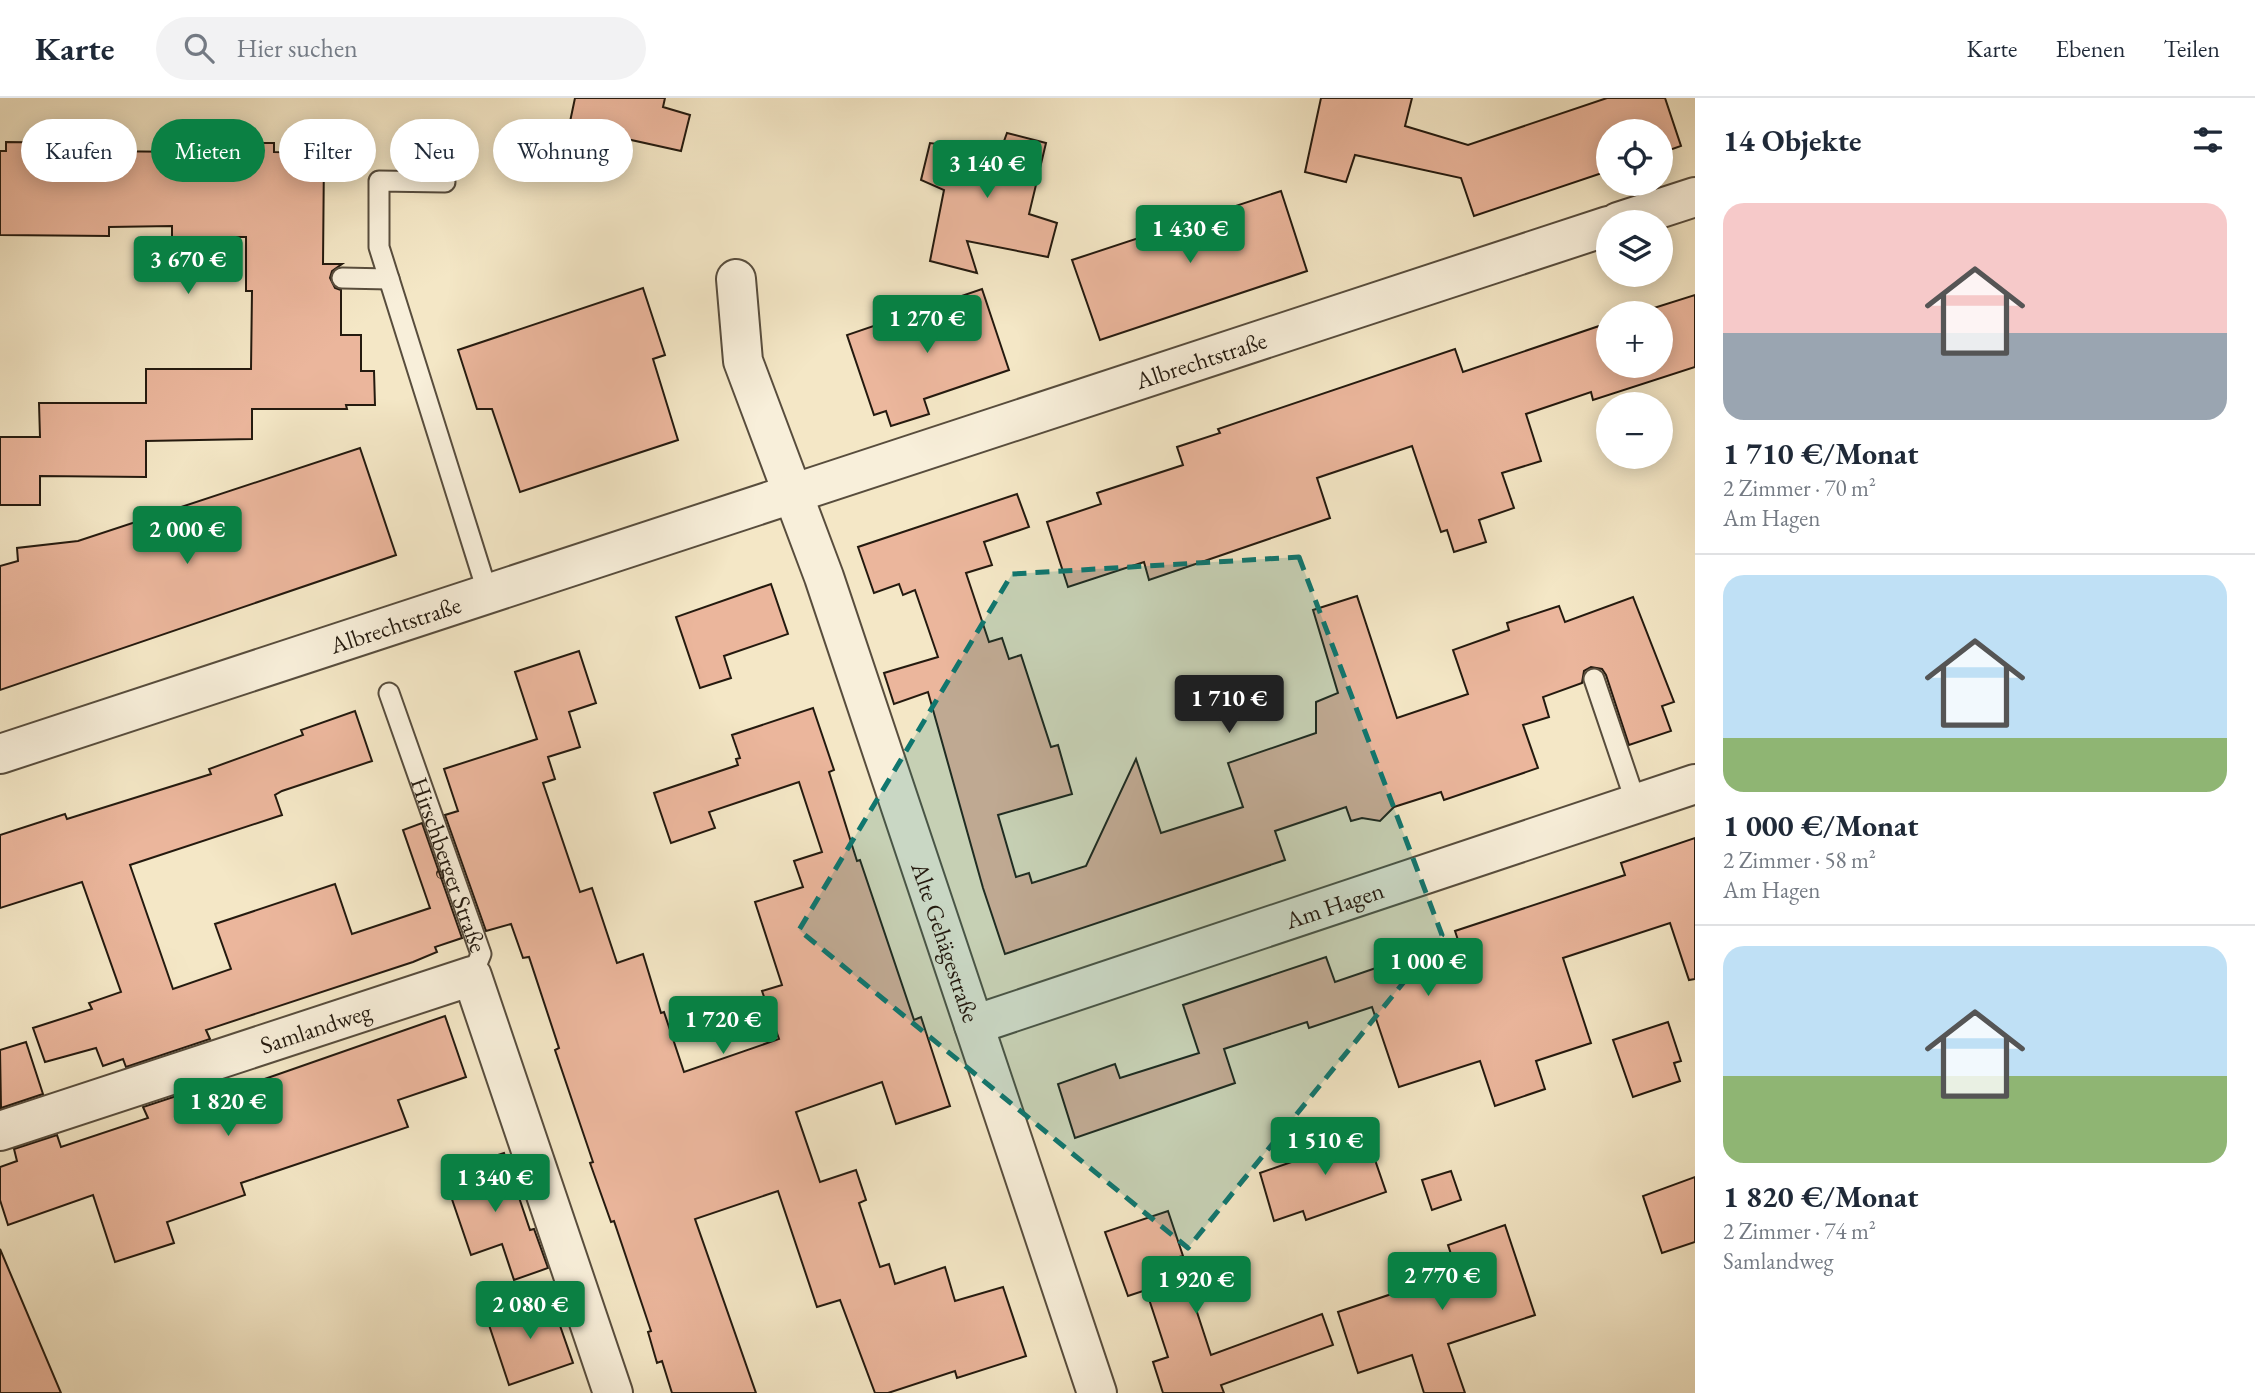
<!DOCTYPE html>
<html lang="de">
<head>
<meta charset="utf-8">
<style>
  body { margin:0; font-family:"EB Garamond",serif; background:#f2f2f3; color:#1f2937; height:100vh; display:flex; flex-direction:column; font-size:26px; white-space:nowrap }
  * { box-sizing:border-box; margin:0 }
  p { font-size:23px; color:#747a83 }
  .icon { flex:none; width:38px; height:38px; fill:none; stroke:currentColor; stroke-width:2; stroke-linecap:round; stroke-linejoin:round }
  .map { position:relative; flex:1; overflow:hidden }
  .sheet { display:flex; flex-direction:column; background:#fff; width:560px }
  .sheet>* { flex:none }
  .guide { position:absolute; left:21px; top:21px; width:665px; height:63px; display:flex; gap:14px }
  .tools { position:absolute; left:1596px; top:21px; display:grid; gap:14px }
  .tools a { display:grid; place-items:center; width:77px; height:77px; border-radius:50%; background:#fff; box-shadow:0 4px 18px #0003; font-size:35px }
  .price { position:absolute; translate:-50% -60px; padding:0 16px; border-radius:7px; background:#0b8043; color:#fff; font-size:23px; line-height:46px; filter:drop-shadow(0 2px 4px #0008) }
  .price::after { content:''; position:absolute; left:50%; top:42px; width:21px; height:16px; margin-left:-10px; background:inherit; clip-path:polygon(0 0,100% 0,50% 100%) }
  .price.on { background:#222; color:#fff }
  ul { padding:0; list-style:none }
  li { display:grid; align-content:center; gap:14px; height:371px; padding:0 28px }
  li+li { border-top:2px solid #e0e1e3 }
  li span { display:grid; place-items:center; height:217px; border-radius:21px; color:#555 }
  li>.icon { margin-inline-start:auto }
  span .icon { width:126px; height:126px; fill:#fffc; stroke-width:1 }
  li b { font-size:30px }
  h2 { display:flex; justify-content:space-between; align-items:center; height:84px; padding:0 28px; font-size:30px }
  .tag { padding:0 24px; border-radius:32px; background:#fff; box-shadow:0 4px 18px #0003; font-size:24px; line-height:63px }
  .tag.on { background:#0b8043; color:#fff }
  header { display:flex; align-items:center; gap:42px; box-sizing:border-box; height:98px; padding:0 35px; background:#fff; border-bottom:2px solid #e0e1e3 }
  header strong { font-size:33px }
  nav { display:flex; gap:38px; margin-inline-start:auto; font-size:24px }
  .search { width:490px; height:63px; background:#f2f2f3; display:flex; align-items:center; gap:18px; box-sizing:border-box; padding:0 24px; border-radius:38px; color:#747a83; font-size:26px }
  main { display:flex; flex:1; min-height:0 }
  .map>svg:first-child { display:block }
</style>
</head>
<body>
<header>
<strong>Karte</strong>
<div class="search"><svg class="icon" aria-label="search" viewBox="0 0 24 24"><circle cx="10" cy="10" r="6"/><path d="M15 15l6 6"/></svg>Hier suchen</div>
<nav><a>Karte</a><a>Ebenen</a><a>Teilen</a></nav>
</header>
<main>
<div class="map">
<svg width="1695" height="1295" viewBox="0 0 1695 1295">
  <rect width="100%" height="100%" fill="#f4e7c6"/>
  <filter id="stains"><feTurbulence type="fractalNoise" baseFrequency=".00286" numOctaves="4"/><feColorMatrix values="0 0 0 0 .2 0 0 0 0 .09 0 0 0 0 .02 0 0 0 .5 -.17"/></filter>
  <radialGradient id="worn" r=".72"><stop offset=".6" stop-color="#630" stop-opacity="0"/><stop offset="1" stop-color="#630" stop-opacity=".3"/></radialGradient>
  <g fill="#ebb69c" stroke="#241a0f" stroke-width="2">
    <path d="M 575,0 L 665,0 L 663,9 L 690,17 L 681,53 L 613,38 L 604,66 L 563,57 Z"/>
    <path d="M 1321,0 L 1412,0 L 1405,28 L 1468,47 L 1607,0 L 1665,0 L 1681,48 L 1661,55 L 1661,33 L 1608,33 L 1608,73 L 1474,118 L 1461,80 L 1355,57 L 1346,84 L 1305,74 Z"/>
    <path d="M 1007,35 L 1046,45 L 1029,116 L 1057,125 L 1048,159 L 967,143 L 977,175 L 930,163 L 944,92 L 921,82 L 930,45 L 1000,54 Z"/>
    <path d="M 6,44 L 91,45 L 91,53 L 192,54 L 192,45 L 274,45 L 274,54 L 324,55 L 323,166 L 342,166 L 332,173 L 330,180 L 335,190 L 341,192 L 341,237 L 361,237 L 361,273 L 374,273 L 375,307 L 346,307 L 347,311 L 252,311 L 252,341 L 146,343 L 146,379 L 40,378 L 40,407 L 0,407 L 0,339 L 40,339 L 39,305 L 146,305 L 146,271 L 251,271 L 252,193 L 246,193 L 246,139 L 172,139 L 172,128 L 109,129 L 109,138 L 0,137 L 0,53 L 6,53 Z"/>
    <path d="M 1281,93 L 1307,173 L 1100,242 L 1072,162 Z"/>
    <path d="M 643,190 L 665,257 L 653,261 L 678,342 L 520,394 L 492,311 L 477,311 L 458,252 Z"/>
    <path d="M 982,191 L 1009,272 L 924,301 L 929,316 L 891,328 L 886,313 L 874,317 L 847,237 Z"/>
    <path d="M 1695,197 L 1695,269 L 1593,302 L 1591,294 L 1526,316 L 1541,363 L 1502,375 L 1514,410 L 1479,422 L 1486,444 L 1454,454 L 1447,432 L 1441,434 L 1412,348 L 1317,380 L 1330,420 L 1149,482 L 1144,464 L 1068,489 L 1047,424 L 1101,406 L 1097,395 L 1183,367 L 1177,349 L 1220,335 L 1218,331 L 1455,251 L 1463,274 L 1608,225 L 1608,268 L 1661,268 L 1661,215 L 1638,215 Z"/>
    <path d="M 360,350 L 396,457 L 0,592 L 0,468 L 18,463 L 17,450 L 78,443 Z"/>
    <path d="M 1017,396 L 1029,429 L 984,444 L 992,467 L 966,475 L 989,544 L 1002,540 L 1009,561 L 1021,557 L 1051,649 L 1058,647 L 1072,696 L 998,717 L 1016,779 L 1029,775 L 1032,785 L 1086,768 L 1136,661 L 1161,735 L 1243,709 L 1228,665 L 1316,635 L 1316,604 L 1338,595 L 1313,512 L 1357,498 L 1397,620 L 1468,596 L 1453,552 L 1509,532 L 1507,525 L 1559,508 L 1565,524 L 1633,499 L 1674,604 L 1662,608 L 1671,633 L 1629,647 L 1606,577 L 1602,571 L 1591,569 L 1584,573 L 1582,585 L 1543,599 L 1549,619 L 1523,627 L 1538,670 L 1444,702 L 1441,694 L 1394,709 L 1380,723 L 1362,720 L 1351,723 L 1346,709 L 1275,733 L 1285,762 L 1005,856 L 983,790 L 928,594 L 894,606 L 884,575 L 938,559 L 915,492 L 903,497 L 899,486 L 874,495 L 858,449 Z"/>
    <path d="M 771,486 L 788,536 L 724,558 L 731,580 L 700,590 L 676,519 Z"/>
    <path d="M 579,553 L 596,605 L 569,614 L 580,649 L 548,659 L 555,681 L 543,685 L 580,794 L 592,790 L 617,865 L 643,856 L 661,915 L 664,914 L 684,974 L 779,941 L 762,893 L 782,887 L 755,804 L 803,789 L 794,763 L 822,754 L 799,684 L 709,714 L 715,730 L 671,745 L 654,695 L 738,667 L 736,661 L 740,660 L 732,637 L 813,610 L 834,672 L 829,674 L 857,763 L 860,762 L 914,922 L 921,919 L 950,1008 L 896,1026 L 882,984 L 796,1014 L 820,1084 L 856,1072 L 866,1102 L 859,1105 L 880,1169 L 889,1166 L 895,1186 L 945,1169 L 955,1203 L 1003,1189 L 1026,1258 L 957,1280 L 955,1273 L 888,1295 L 875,1295 L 840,1202 L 817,1209 L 778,1093 L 695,1121 L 756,1295 L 672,1295 L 662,1263 L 657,1265 L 648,1234 L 651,1233 L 614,1123 L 611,1124 L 590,1065 L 593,1064 L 555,952 L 559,950 L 529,859 L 523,860 L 511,826 L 486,833 L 445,717 L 458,713 L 444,671 L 537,641 L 515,574 Z"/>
    <path d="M 355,613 L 372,663 L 282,693 L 275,697 L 282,717 L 130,767 L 173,891 L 231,871 L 215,826 L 335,786 L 352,836 L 430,810 L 403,732 L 422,725 L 462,840 L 435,849 L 437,854 L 413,864 L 206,932 L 210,941 L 126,969 L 123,961 L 103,968 L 96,950 L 45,964 L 33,930 L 92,911 L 89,905 L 121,894 L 82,784 L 0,810 L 0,737 L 65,716 L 67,721 L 211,676 L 209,671 L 303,637 L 301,632 Z"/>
    <path d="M 1695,740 L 1695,881 L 1689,882 L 1670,825 L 1563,860 L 1591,945 L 1536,963 L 1545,991 L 1495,1008 L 1480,963 L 1399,989 L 1372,909 L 1309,930 L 1307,924 L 1224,951 L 1235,985 L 1075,1040 L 1058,986 L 1115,966 L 1120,980 L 1199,955 L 1183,907 L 1326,859 L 1335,884 L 1458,842 L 1455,833 L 1625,777 L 1621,765 Z"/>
    <path d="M 445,918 L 466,979 L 398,1002 L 408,1029 L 241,1085 L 245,1097 L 167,1124 L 174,1145 L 115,1164 L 93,1097 L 8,1127 L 0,1102 L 0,1069 L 17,1063 L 14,1051 L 57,1037 L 61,1049 L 148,1020 L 143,1009 L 225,982 L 229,992 L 256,984 Z"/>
    <path d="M 1668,924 L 1681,963 L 1674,965 L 1680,983 L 1633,999 L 1613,942 Z"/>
    <path d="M 26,944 L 43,996 L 1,1010 L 0,952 Z"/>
    <path d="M 1363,1027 L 1386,1094 L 1306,1122 L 1303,1113 L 1274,1123 L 1260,1075 L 1300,1061 L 1297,1050 Z"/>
    <path d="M 504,1055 L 530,1132 L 534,1131 L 548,1170 L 514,1182 L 502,1146 L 471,1157 L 443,1075 Z"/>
    <path d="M 1451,1073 L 1461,1102 L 1432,1112 L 1422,1082 Z"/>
    <path d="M 1695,1079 L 1695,1144 L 1662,1155 L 1643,1098 Z"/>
    <path d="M 1168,1113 L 1183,1158 L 1179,1159 L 1211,1257 L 1322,1216 L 1333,1247 L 1221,1287 L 1224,1295 L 1163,1295 L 1153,1264 L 1168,1259 L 1146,1192 L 1128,1198 L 1105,1134 Z"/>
    <path d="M 1505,1127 L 1535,1217 L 1448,1246 L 1465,1295 L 1424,1295 L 1412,1257 L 1358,1275 L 1338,1214 L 1457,1174 L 1448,1147 Z"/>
    <path d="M 0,1151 L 61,1295 L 0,1295 Z"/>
    <path d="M 550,1199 L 573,1265 L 509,1287 L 488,1224 L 507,1218 L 506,1213 Z"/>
  </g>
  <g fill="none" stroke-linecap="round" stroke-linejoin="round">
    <g stroke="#584d3d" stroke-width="23">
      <g id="service">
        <path d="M 445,84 L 379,83 L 379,149 L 488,496"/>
        <path d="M 342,180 L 389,181"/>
        <path d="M 1594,581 L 1636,705"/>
        <path id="s1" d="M 389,595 L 481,856 L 472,878"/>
      </g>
    </g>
    <g stroke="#584d3d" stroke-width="42">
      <g id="minor">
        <path d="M 1618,124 L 1695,99"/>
        <path id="s2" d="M 736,181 L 743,263 L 824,479 L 1097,1295"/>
        <path id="s3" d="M 0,656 L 1608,128"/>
        <path id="s4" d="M 974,927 L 1695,686"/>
        <path id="s5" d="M 0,1033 L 472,878 L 613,1295"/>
      </g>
    </g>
    <use href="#service" stroke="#f8efda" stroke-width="19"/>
    <use href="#minor" stroke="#f8efda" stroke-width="38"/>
  </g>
  <path fill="#0f766e" fill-opacity="0.2" stroke="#0f766e" stroke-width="5" stroke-dasharray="14 9" stroke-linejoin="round" d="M 1299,459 L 1442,837 L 1188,1150 L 799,832 L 1012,476 Z"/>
  <g text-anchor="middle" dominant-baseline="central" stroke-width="5" stroke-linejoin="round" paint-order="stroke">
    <g font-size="24" fill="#241a0f" stroke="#f8efda">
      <text stroke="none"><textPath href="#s3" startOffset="1264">Albrechtstraße</textPath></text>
      <text stroke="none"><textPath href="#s3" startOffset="416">Albrechtstraße</textPath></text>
      <text stroke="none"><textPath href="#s1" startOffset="182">Hirschberger Straße</textPath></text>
      <text stroke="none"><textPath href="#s4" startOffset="380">Am Hagen</textPath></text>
      <text stroke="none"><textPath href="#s2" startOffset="698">Alte Gehägestraße</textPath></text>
      <text stroke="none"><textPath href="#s5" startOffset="332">Samlandweg</textPath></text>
    </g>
  </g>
  <rect width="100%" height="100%" filter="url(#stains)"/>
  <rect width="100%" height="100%" fill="url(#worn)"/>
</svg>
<div class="tools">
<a><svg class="icon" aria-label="locate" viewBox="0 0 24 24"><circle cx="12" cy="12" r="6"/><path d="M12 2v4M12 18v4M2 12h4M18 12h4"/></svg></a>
<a><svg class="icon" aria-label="layers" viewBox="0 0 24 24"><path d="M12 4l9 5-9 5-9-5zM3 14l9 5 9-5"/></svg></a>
<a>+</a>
<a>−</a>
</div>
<b class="price" style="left:987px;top:102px">3 140 €</b>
<b class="price" style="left:1190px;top:167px">1 430 €</b>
<b class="price" style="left:188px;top:198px">3 670 €</b>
<b class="price" style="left:927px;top:257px">1 270 €</b>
<b class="price" style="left:187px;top:468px">2 000 €</b>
<b class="price on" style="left:1229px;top:637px">1 710 €</b>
<b class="price" style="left:1428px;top:900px">1 000 €</b>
<b class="price" style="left:723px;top:958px">1 720 €</b>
<b class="price" style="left:228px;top:1040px">1 820 €</b>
<b class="price" style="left:1325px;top:1079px">1 510 €</b>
<b class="price" style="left:495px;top:1116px">1 340 €</b>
<b class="price" style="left:1442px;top:1214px">2 770 €</b>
<b class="price" style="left:1196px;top:1218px">1 920 €</b>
<b class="price" style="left:530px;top:1243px">2 080 €</b>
<div class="guide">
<a class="tag">Kaufen</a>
<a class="tag on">Mieten</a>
<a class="tag">Filter</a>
<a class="tag">Neu</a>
<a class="tag">Wohnung</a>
</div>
</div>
<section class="sheet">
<h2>14 Objekte<svg class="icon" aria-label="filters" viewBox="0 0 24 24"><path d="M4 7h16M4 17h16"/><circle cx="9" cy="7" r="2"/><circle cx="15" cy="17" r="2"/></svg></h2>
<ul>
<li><span style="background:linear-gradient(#f6c9c9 60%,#9aa5b1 0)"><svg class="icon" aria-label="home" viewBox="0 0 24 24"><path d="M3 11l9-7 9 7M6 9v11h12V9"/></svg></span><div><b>1 710 €/Monat</b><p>2 Zimmer · 70 m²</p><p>Am Hagen</p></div></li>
<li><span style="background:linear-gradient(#bfe0f5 75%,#8fb573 0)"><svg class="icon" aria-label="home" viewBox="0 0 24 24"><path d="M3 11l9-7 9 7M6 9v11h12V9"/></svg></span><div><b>1 000 €/Monat</b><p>2 Zimmer · 58 m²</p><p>Am Hagen</p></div></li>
<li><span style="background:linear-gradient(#bfe0f5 60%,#8fb573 0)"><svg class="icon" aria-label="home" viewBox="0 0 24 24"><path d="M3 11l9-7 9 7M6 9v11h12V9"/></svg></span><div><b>1 820 €/Monat</b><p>2 Zimmer · 74 m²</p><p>Samlandweg</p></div></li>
</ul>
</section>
</main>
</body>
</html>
